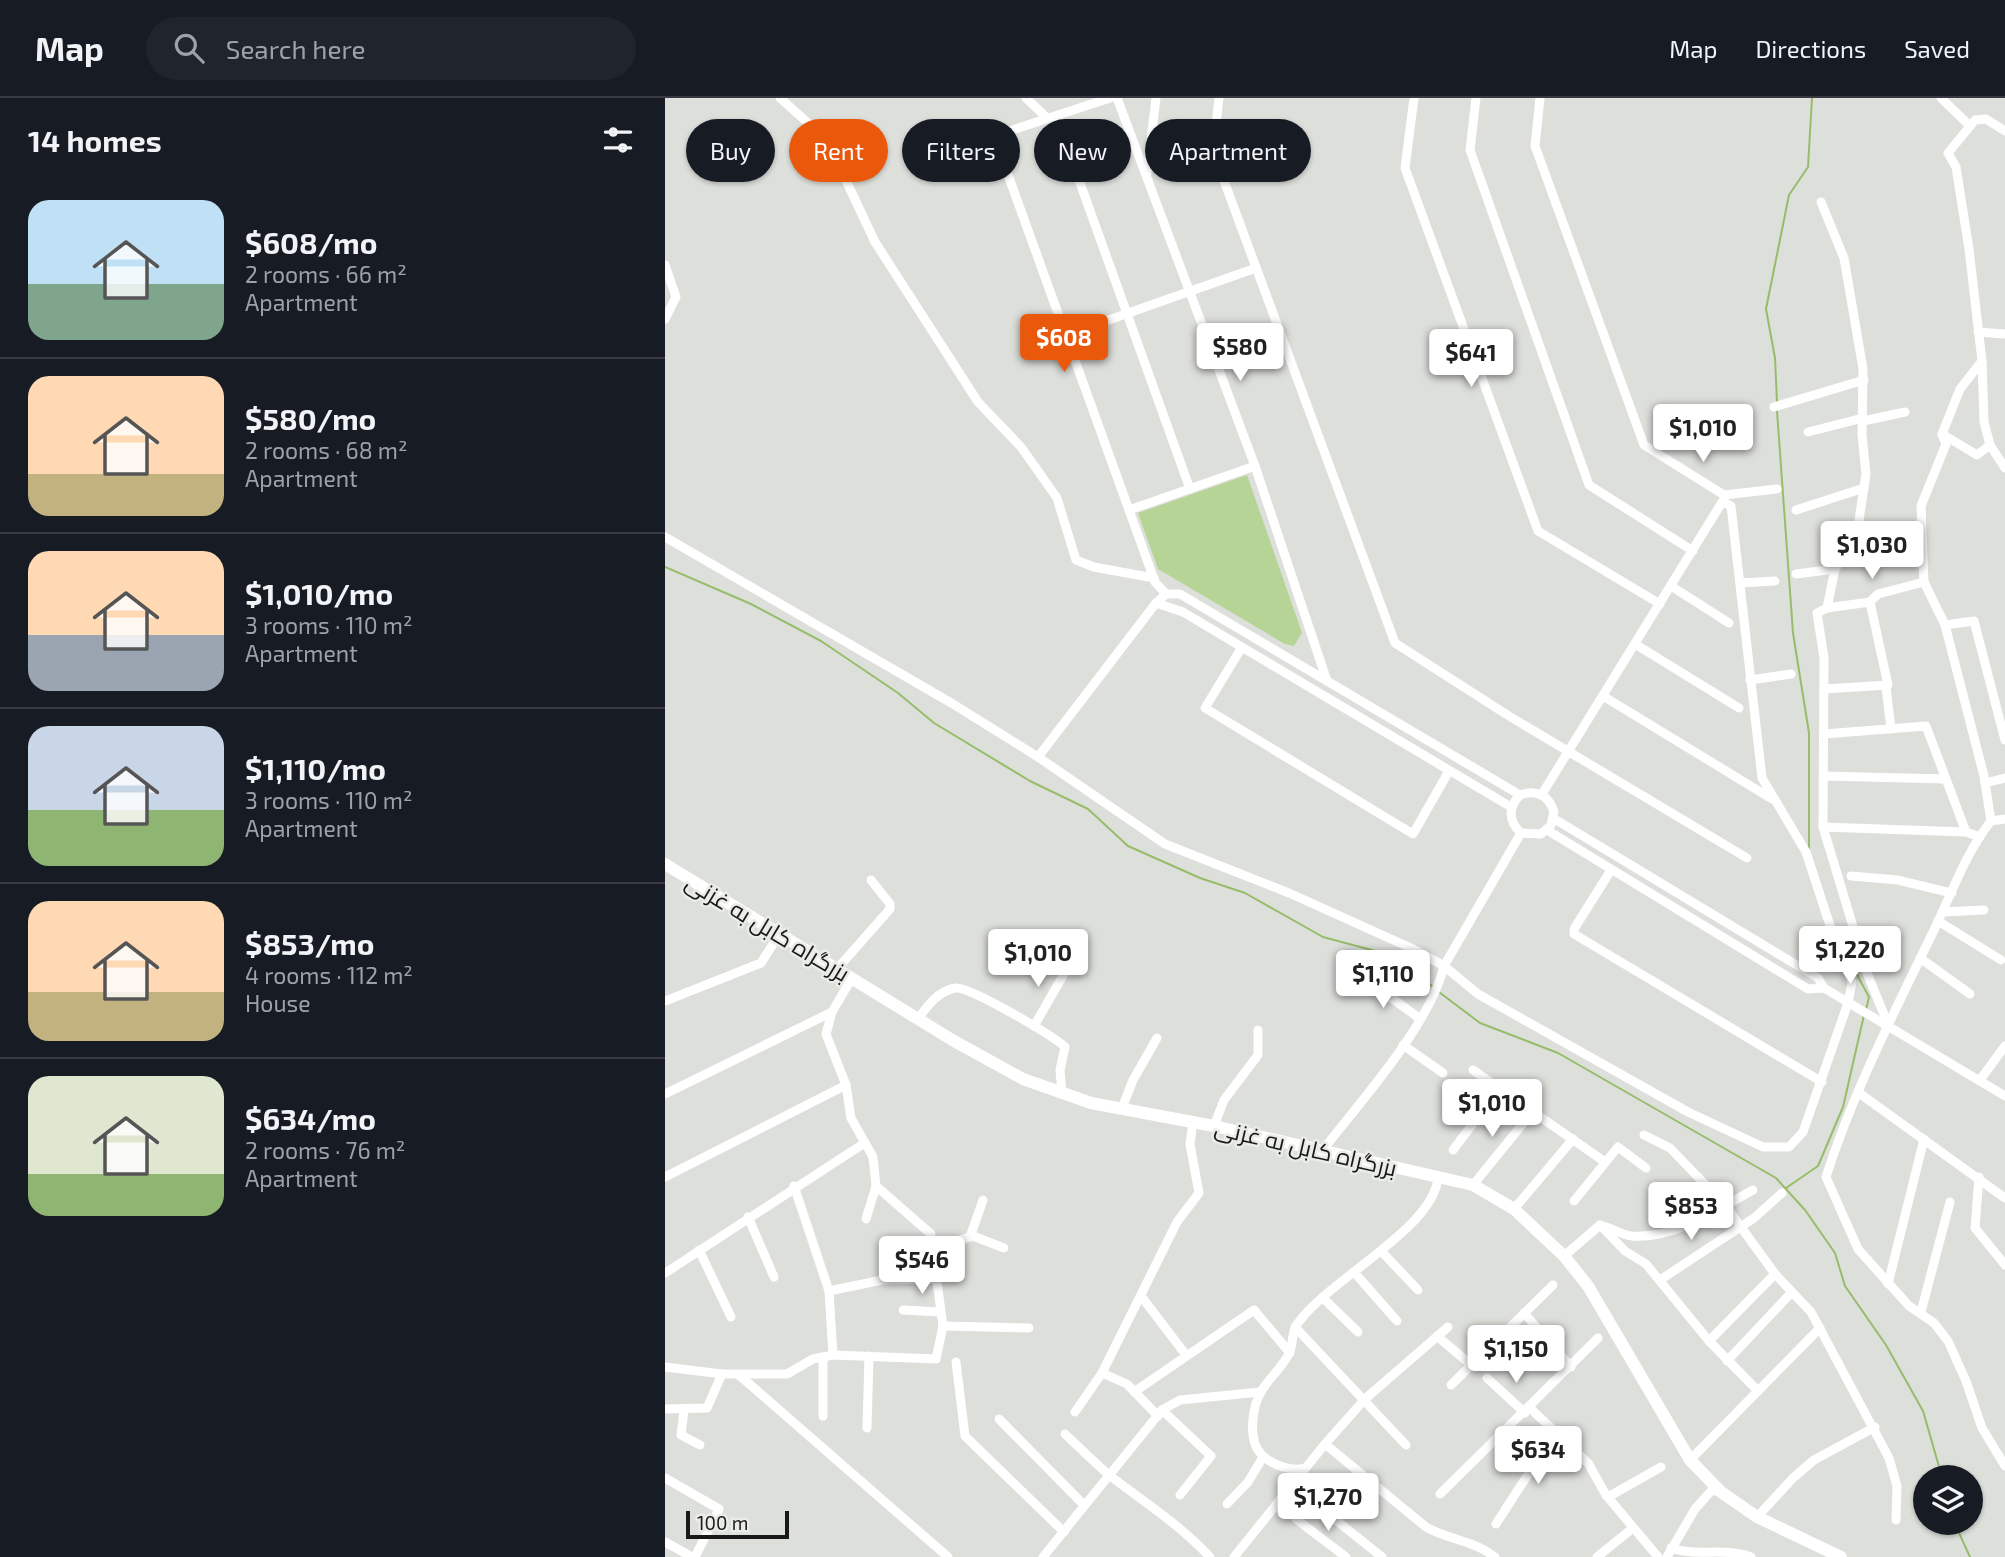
<!DOCTYPE html>
<html lang="en">
<head>
<meta charset="utf-8">
<style>
  body { margin:0; font-family:"Exo 2",Cairo,sans-serif; background:#20242c; color:#f1f3f6; height:100vh; display:flex; flex-direction:column; font-size:26px; white-space:nowrap }
  * { box-sizing:border-box; margin:0 }
  p { font-size:23px; color:#9ea1a6 }
  .icon { flex:none; width:38px; height:38px; fill:none; stroke:currentColor; stroke-width:2; stroke-linecap:round; stroke-linejoin:round }
  .map { position:relative; flex:1; overflow:hidden }
  .side { display:flex; flex-direction:column; background:#171b24; width:665px }
  .side>* { flex:none }
  .hud { position:absolute; left:21px; top:21px; width:665px; height:63px; display:flex; gap:14px }
  .controls { position:absolute; left:1248px; top:1367px; display:grid; gap:14px }
  .controls a { display:grid; place-items:center; width:70px; height:70px; border-radius:50%; background:#171b24; box-shadow:0 2px 5px #0004; font-size:35px }
  .scale { position:absolute; left:21px; bottom:18px; width:103px; box-sizing:border-box; padding-left:7px; border:4px solid #181918; border-top:0; font-size:19px; line-height:24px; white-space:nowrap; color:#181918; -webkit-text-stroke:5px #eaece8; paint-order:stroke }
  .price { position:absolute; translate:-50% -60px; padding:0 16px; border-radius:7px; background:#fff; color:#222; font-size:23px; line-height:46px; filter:drop-shadow(0 2px 4px #0008) }
  .price::after { content:''; position:absolute; left:50%; top:42px; width:21px; height:16px; margin-left:-10px; background:inherit; clip-path:polygon(0 0,100% 0,50% 100%) }
  .price.current { background:#ea580c; color:#fff }
  ul { padding:0; list-style:none }
  li { display:flex; align-items:center; gap:21px; height:175px; padding:0 28px }
  li+li { border-top:2px solid #363941 }
  li span { display:grid; place-items:center; flex:none; width:196px; height:140px; border-radius:21px; color:#555 }
  li>.icon { margin-inline-start:auto }
  span .icon { width:84px; height:84px; fill:#fffc; stroke-width:1 }
  li b { font-size:30px }
  h2 { display:flex; justify-content:space-between; align-items:center; height:84px; padding:0 28px; font-size:30px }
  .pill { padding:0 24px; border-radius:32px; background:#171b24; box-shadow:0 2px 5px #0004; font-size:24px; line-height:63px }
  .pill.current { background:#ea580c; color:#fff }
  header { display:flex; align-items:center; gap:42px; box-sizing:border-box; height:98px; padding:0 35px; background:#171b24; border-bottom:2px solid #363941 }
  header strong { font-size:33px }
  nav { display:flex; gap:38px; margin-inline-start:auto; font-size:24px }
  .search { width:490px; height:63px; background:#20242c; display:flex; align-items:center; gap:18px; box-sizing:border-box; padding:0 24px; border-radius:38px; color:#9ea1a6; font-size:26px }
  main { display:flex; flex:1; min-height:0 }
  .map>svg:first-child { display:block }
</style>
</head>
<body>
<header>
<strong>Map</strong>
<div class="search"><svg class="icon" aria-label="search" viewBox="0 0 24 24"><circle cx="10" cy="10" r="6"/><path d="M15 15l6 6"/></svg>Search here</div>
<nav><a>Map</a><a>Directions</a><a>Saved</a></nav>
</header>
<main>
<section class="side">
<h2>14 homes<svg class="icon" aria-label="filters" viewBox="0 0 24 24"><path d="M4 7h16M4 17h16"/><circle cx="9" cy="7" r="2"/><circle cx="15" cy="17" r="2"/></svg></h2>
<ul>
<li><span style="background:linear-gradient(#bfe0f5 60%,#7fa58c 0)"><svg class="icon" aria-label="home" viewBox="0 0 24 24"><path d="M3 11l9-7 9 7M6 9v11h12V9"/></svg></span><div><b>$608/mo</b><p>2 rooms · 66 m²</p><p>Apartment</p></div></li>
<li><span style="background:linear-gradient(#ffd9b3 70%,#c2b280 0)"><svg class="icon" aria-label="home" viewBox="0 0 24 24"><path d="M3 11l9-7 9 7M6 9v11h12V9"/></svg></span><div><b>$580/mo</b><p>2 rooms · 68 m²</p><p>Apartment</p></div></li>
<li><span style="background:linear-gradient(#ffd9b3 60%,#9aa5b1 0)"><svg class="icon" aria-label="home" viewBox="0 0 24 24"><path d="M3 11l9-7 9 7M6 9v11h12V9"/></svg></span><div><b>$1,010/mo</b><p>3 rooms · 110 m²</p><p>Apartment</p></div></li>
<li><span style="background:linear-gradient(#c9d6e8 60%,#8fb573 0)"><svg class="icon" aria-label="home" viewBox="0 0 24 24"><path d="M3 11l9-7 9 7M6 9v11h12V9"/></svg></span><div><b>$1,110/mo</b><p>3 rooms · 110 m²</p><p>Apartment</p></div></li>
<li><span style="background:linear-gradient(#ffd9b3 65%,#c2b280 0)"><svg class="icon" aria-label="home" viewBox="0 0 24 24"><path d="M3 11l9-7 9 7M6 9v11h12V9"/></svg></span><div><b>$853/mo</b><p>4 rooms · 112 m²</p><p>House</p></div></li>
<li><span style="background:linear-gradient(#dfe7d0 70%,#8fb573 0)"><svg class="icon" aria-label="home" viewBox="0 0 24 24"><path d="M3 11l9-7 9 7M6 9v11h12V9"/></svg></span><div><b>$634/mo</b><p>2 rooms · 76 m²</p><p>Apartment</p></div></li>
</ul>
</section>
<div class="map">
<svg width="1340" height="1459" viewBox="0 0 1340 1459">
  <rect width="100%" height="100%" fill="#dddfdb"/>
  <path fill="#b6d496" d="M 582,377 L 637,535 L 629,548 L 620,546 L 493,471 L 473,415 Z"/>
  <g fill="none" stroke-linecap="round" stroke-linejoin="round">
    <g stroke="#97bc6a" stroke-width="2">
      <path d="M 1112,304 L 1110,260 L 1101,211 L 1124,97 L 1143,69 L 1147,0"/>
      <path d="M 1112,313 L 1128,535 L 1144,635 L 1144,750"/>
      <path d="M 0,469 L 86,506 L 156,543 L 233,595 L 269,625 L 365,683 L 423,711 L 463,748 L 535,780 L 580,795 L 658,839 L 729,858 L 767,888"/>
      <path d="M 1175,845 L 1204,899 L 1201,912"/>
      <path d="M 774,894 L 815,925 L 893,955 L 1111,1080 L 1140,1112 L 1170,1155 L 1180,1188 L 1221,1247 L 1258,1313 L 1277,1379"/>
      <path d="M 1121,1090 L 1153,1068 L 1178,1009 L 1199,917"/>
      <path d="M 1289,1424 L 1305,1459"/>
    </g>
    <g stroke="#fff" stroke-width="9">
      <path d="M 115,0 L 162,42 L 210,144 L 313,304 L 356,349 L 392,400 L 411,462 L 429,469 L 489,480"/>
      <path d="M 361,0 L 382,20"/>
      <path d="M 445,0 L 329,38 L 490,484 L 501,496"/>
      <path d="M 452,0 L 590,368 L 662,583"/>
      <path d="M 554,0 L 548,53 L 730,545 L 844,618 L 1082,760"/>
      <path d="M 749,0 L 740,70 L 873,433 L 995,506"/>
      <path d="M 811,0 L 805,52 L 924,387 L 1028,453"/>
      <path d="M 875,0 L 870,48 L 979,347 L 1059,397 L 1059,401 L 877,696"/>
      <path d="M 1276,0 L 1305,28"/>
      <path d="M 391,18 L 525,391"/>
      <path d="M 482,75 L 491,0"/>
      <path d="M 1156,104 L 1179,160 L 1198,271 L 1197,337 L 1201,376 L 1191,442 L 1170,471 L 1162,510 L 1152,515 L 1159,560 L 1158,729 L 1202,875 L 1223,926"/>
      <path d="M 0,167 L 11,199 L 0,221"/>
      <path d="M 1313,234 L 1340,236"/>
      <path d="M 401,237 L 591,170"/>
      <path d="M 1317,263 L 1319,324 L 1325,347 L 1340,370"/>
      <path d="M 1109,309 L 1199,282"/>
      <path d="M 1198,323 L 1240,314"/>
      <path d="M 1143,334 L 1198,320"/>
      <path d="M 1277,336 L 1312,357 L 1325,347"/>
      <path d="M 1059,397 L 1112,391"/>
      <path d="M 464,412 L 590,368"/>
      <path d="M 1131,412 L 1199,390"/>
      <path d="M 0,439 L 288,606 L 373,659 L 500,746 L 624,795 L 746,850 L 779,868 L 813,896 L 1023,1014 L 1098,1049 L 1124,1049 L 1138,1034 L 1183,905 L 1187,884 L 1171,846 L 1141,754 L 1097,680 L 1066,408 L 1058,404"/>
      <path d="M 1131,476 L 1170,471"/>
      <path d="M 1075,485 L 1110,483"/>
      <path d="M 1006,488 L 1064,525"/>
      <path d="M 491,505 L 518,514 L 846,709"/>
      <path d="M 1162,510 L 1205,504 L 1213,496 L 1259,484"/>
      <path d="M 1280,527 L 1309,523 L 1340,642"/>
      <path d="M 970,546 L 1074,610"/>
      <path d="M 577,549 L 540,610 L 748,736 L 784,673"/>
      <path d="M 1085,582 L 1126,576"/>
      <path d="M 1221,589 L 1226,631"/>
      <path d="M 1159,591 L 1223,587 L 1205,504"/>
      <path d="M 938,598 L 1107,701"/>
      <path d="M 1159,636 L 1261,628 L 1301,734"/>
      <path d="M 373,659 L 491,505 L 501,496 L 515,496 L 855,697 C 871,691 884,697 889,714 L 886,727 L 876,736 L 856,735 C 843,723 843,709 855,697"/>
      <path d="M 1158,678 L 1280,681"/>
      <path d="M 1320,685 L 1340,680"/>
      <path d="M 888,720 L 1153,880 L 1159,890 L 1340,998"/>
      <path d="M 1340,721 L 1326,723 C 1301,754 1286,797 1269,832 C 1230,913 1188,994 1161,1079 L 1193,1151 L 1244,1208 L 1269,1225 L 1283,1243 L 1301,1283 L 1317,1330 L 1340,1368"/>
      <path d="M 1326,723 L 1319,678 L 1280,527 L 1259,484 L 1256,408 L 1281,346 L 1277,336 L 1295,291 L 1317,263 L 1304,151 L 1291,69 L 1283,55 L 1310,22 L 1321,21 L 1340,33"/>
      <path d="M 1158,729 L 1301,734 L 1315,739"/>
      <path d="M 882,732 L 1143,891 L 1159,890"/>
      <path d="M 946,772 L 909,831 L 909,836 L 1157,984"/>
      <path d="M 1186,778 L 1233,782 L 1287,795"/>
      <path d="M 1278,814 L 1319,812"/>
      <path d="M 1273,823 L 1336,862"/>
      <path d="M 1255,860 L 1305,896"/>
      <path d="M 172,871 L 225,811 L 225,806 L 206,782"/>
      <path d="M 187,880 L 167,914 L 161,936 L 181,987 L 186,1020 L 208,1059 L 211,1088 L 201,1121"/>
      <path d="M 699,880 L 754,920"/>
      <path d="M 0,903 L 96,865 L 115,835"/>
      <path d="M 253,921 C 263,907 272,894 290,890 C 303,887 388,938 400,949 L 395,972 L 397,995"/>
      <path d="M 369,928 L 403,869"/>
      <path d="M 738,947 L 778,975"/>
      <path d="M 808,972 L 940,1064"/>
      <path d="M 1315,982 L 1340,948"/>
      <path d="M 1194,995 L 1340,1100"/>
      <path d="M 0,996 L 167,914"/>
      <path d="M 457,1010 L 468,982 L 492,940"/>
      <path d="M 549,1028 L 559,1002 L 593,957 L 593,932"/>
      <path d="M 979,1037 L 1005,1050 L 1060,1107 L 1110,1176 L 1146,1214 L 1224,1360 L 1232,1388 L 1231,1422"/>
      <path d="M 788,1052 L 835,990"/>
      <path d="M 657,1053 C 695,1004 765,927 779,868 L 856,735"/>
      <path d="M 0,1079 L 181,987"/>
      <path d="M 1314,1079 L 1310,1130 L 1340,1167"/>
      <path d="M 808,1087 L 869,1012"/>
      <path d="M 129,1088 L 164,1193 L 168,1257"/>
      <path d="M 211,1088 L 266,1136"/>
      <path d="M 909,1103 L 953,1049 L 981,1070"/>
      <path d="M 849,1111 L 908,1041"/>
      <path d="M 83,1119 L 109,1179"/>
      <path d="M 935,1127 L 960,1153 L 981,1166 L 1044,1243 L 1093,1293"/>
      <path d="M 937,1128 C 947,1130 957,1137 967,1138 C 1011,1141 1051,1112 1088,1092"/>
      <path d="M 305,1139 L 318,1102"/>
      <path d="M 268,1150 L 308,1138 L 339,1150"/>
      <path d="M 34,1152 L 66,1219"/>
      <path d="M 716,1153 L 753,1192"/>
      <path d="M 899,1158 L 935,1127"/>
      <path d="M 689,1174 L 732,1223"/>
      <path d="M 0,1175 L 198,1046"/>
      <path d="M 995,1182 L 1089,1120 L 1117,1095"/>
      <path d="M 1223,1186 L 1259,1041"/>
      <path d="M 164,1193 L 217,1182 L 273,1181"/>
      <path d="M 476,1198 L 521,1257"/>
      <path d="M 658,1200 L 693,1234"/>
      <path d="M 238,1212 L 275,1214"/>
      <path d="M 1256,1214 L 1285,1104"/>
      <path d="M 859,1215 L 906,1269"/>
      <path d="M 278,1228 L 364,1230"/>
      <path d="M 630,1229 L 741,1347"/>
      <path d="M 772,1238 L 805,1266"/>
      <path d="M 1044,1243 L 1110,1176"/>
      <path d="M 1062,1263 L 1127,1194"/>
      <path d="M 291,1264 L 300,1338 L 399,1434"/>
      <path d="M 0,1269 L 57,1276 L 122,1276 L 148,1261 L 168,1257 L 271,1261 L 278,1228 L 266,1140"/>
      <path d="M 437,1275 L 462,1286 L 493,1318"/>
      <path d="M 74,1277 L 283,1459"/>
      <path d="M 822,1280 L 860,1315"/>
      <path d="M 786,1287 L 888,1187"/>
      <path d="M 469,1294 L 589,1212 L 625,1255"/>
      <path d="M 865,1310 L 923,1365 L 941,1397 L 993,1459"/>
      <path d="M 0,1311 L 42,1310 L 57,1276"/>
      <path d="M 19,1312 L 16,1337 L 35,1347"/>
      <path d="M 497,1312 L 546,1358 L 515,1397"/>
      <path d="M 410,1314 L 437,1275 L 512,1124 L 534,1095 L 525,1046 L 528,1024"/>
      <path d="M 158,1318 L 158,1259"/>
      <path d="M 334,1321 L 419,1407"/>
      <path d="M 202,1330 L 204,1258"/>
      <path d="M 400,1336 C 415,1350 429,1364 444,1377 C 479,1404 514,1426 545,1459"/>
      <path d="M 660,1346 L 761,1429 C 784,1442 808,1442 830,1459"/>
      <path d="M 1025,1362 L 1155,1230"/>
      <path d="M 640,1370 C 627,1374 607,1367 597,1357 C 582,1343 587,1308 597,1292 C 605,1279 620,1267 625,1253 C 628,1245 627,1235 631,1228 C 660,1183 768,1132 773,1080"/>
      <path d="M 0,1380 L 54,1411 L 30,1459"/>
      <path d="M 627,1387 L 717,1459"/>
      <path d="M 635,1393 L 631,1421 L 681,1459"/>
      <path d="M 775,1396 L 933,1240"/>
      <path d="M 943,1399 L 996,1369"/>
      <path d="M 562,1406 L 583,1384 L 598,1359"/>
      <path d="M 1092,1419 L 1128,1380 L 1149,1362 L 1210,1329"/>
      <path d="M 831,1426 L 891,1333"/>
      <path d="M 0,1444 L 27,1459"/>
      <path d="M 1006,1450 C 1032,1459 1059,1449 1086,1459"/>
      <path d="M 378,1459 L 497,1312 L 515,1302 L 595,1294"/>
      <path d="M 569,1459 L 660,1346 L 700,1301 L 783,1229"/>
      <path d="M 932,1459 L 968,1430"/>
      <path d="M 1002,1459 L 1030,1411 L 1047,1392 L 1056,1394"/>
    </g>
    <path stroke="#fff" stroke-width="12" d="M 0,766 L 289,943 L 358,981 L 426,1005 L 549,1028 L 808,1087 L 849,1111 L 899,1158 L 923,1188 L 1025,1362 L 1056,1394 L 1092,1419 L 1176,1459"/>
  </g>
  <g text-anchor="middle" dominant-baseline="central" stroke-width="5" stroke-linejoin="round" paint-order="stroke">
    <g font-size="23" fill="#181918" stroke="#eaece8">
      <text transform="translate(103 829) rotate(31)">بزرگراه کابل به غزنی</text>
      <text transform="translate(641 1049) rotate(13)">بزرگراه کابل به غزنی</text>
    </g>
  </g>
</svg>
<div class="controls">
<a><svg class="icon" aria-label="layers" viewBox="0 0 24 24"><path d="M12 4l9 5-9 5-9-5zM3 14l9 5 9-5"/></svg></a>
</div>
<div class="scale">100 m</div>
<b class="price current" style="left:399px;top:276px">$608</b>
<b class="price" style="left:575px;top:285px">$580</b>
<b class="price" style="left:806px;top:291px">$641</b>
<b class="price" style="left:1038px;top:366px">$1,010</b>
<b class="price" style="left:1207px;top:483px">$1,030</b>
<b class="price" style="left:1185px;top:888px">$1,220</b>
<b class="price" style="left:373px;top:891px">$1,010</b>
<b class="price" style="left:718px;top:912px">$1,110</b>
<b class="price" style="left:827px;top:1041px">$1,010</b>
<b class="price" style="left:1026px;top:1144px">$853</b>
<b class="price" style="left:257px;top:1198px">$546</b>
<b class="price" style="left:851px;top:1287px">$1,150</b>
<b class="price" style="left:873px;top:1388px">$634</b>
<b class="price" style="left:663px;top:1435px">$1,270</b>
<div class="hud">
<a class="pill">Buy</a>
<a class="pill current">Rent</a>
<a class="pill">Filters</a>
<a class="pill">New</a>
<a class="pill">Apartment</a>
</div>
</div>
</main>
</body>
</html>
